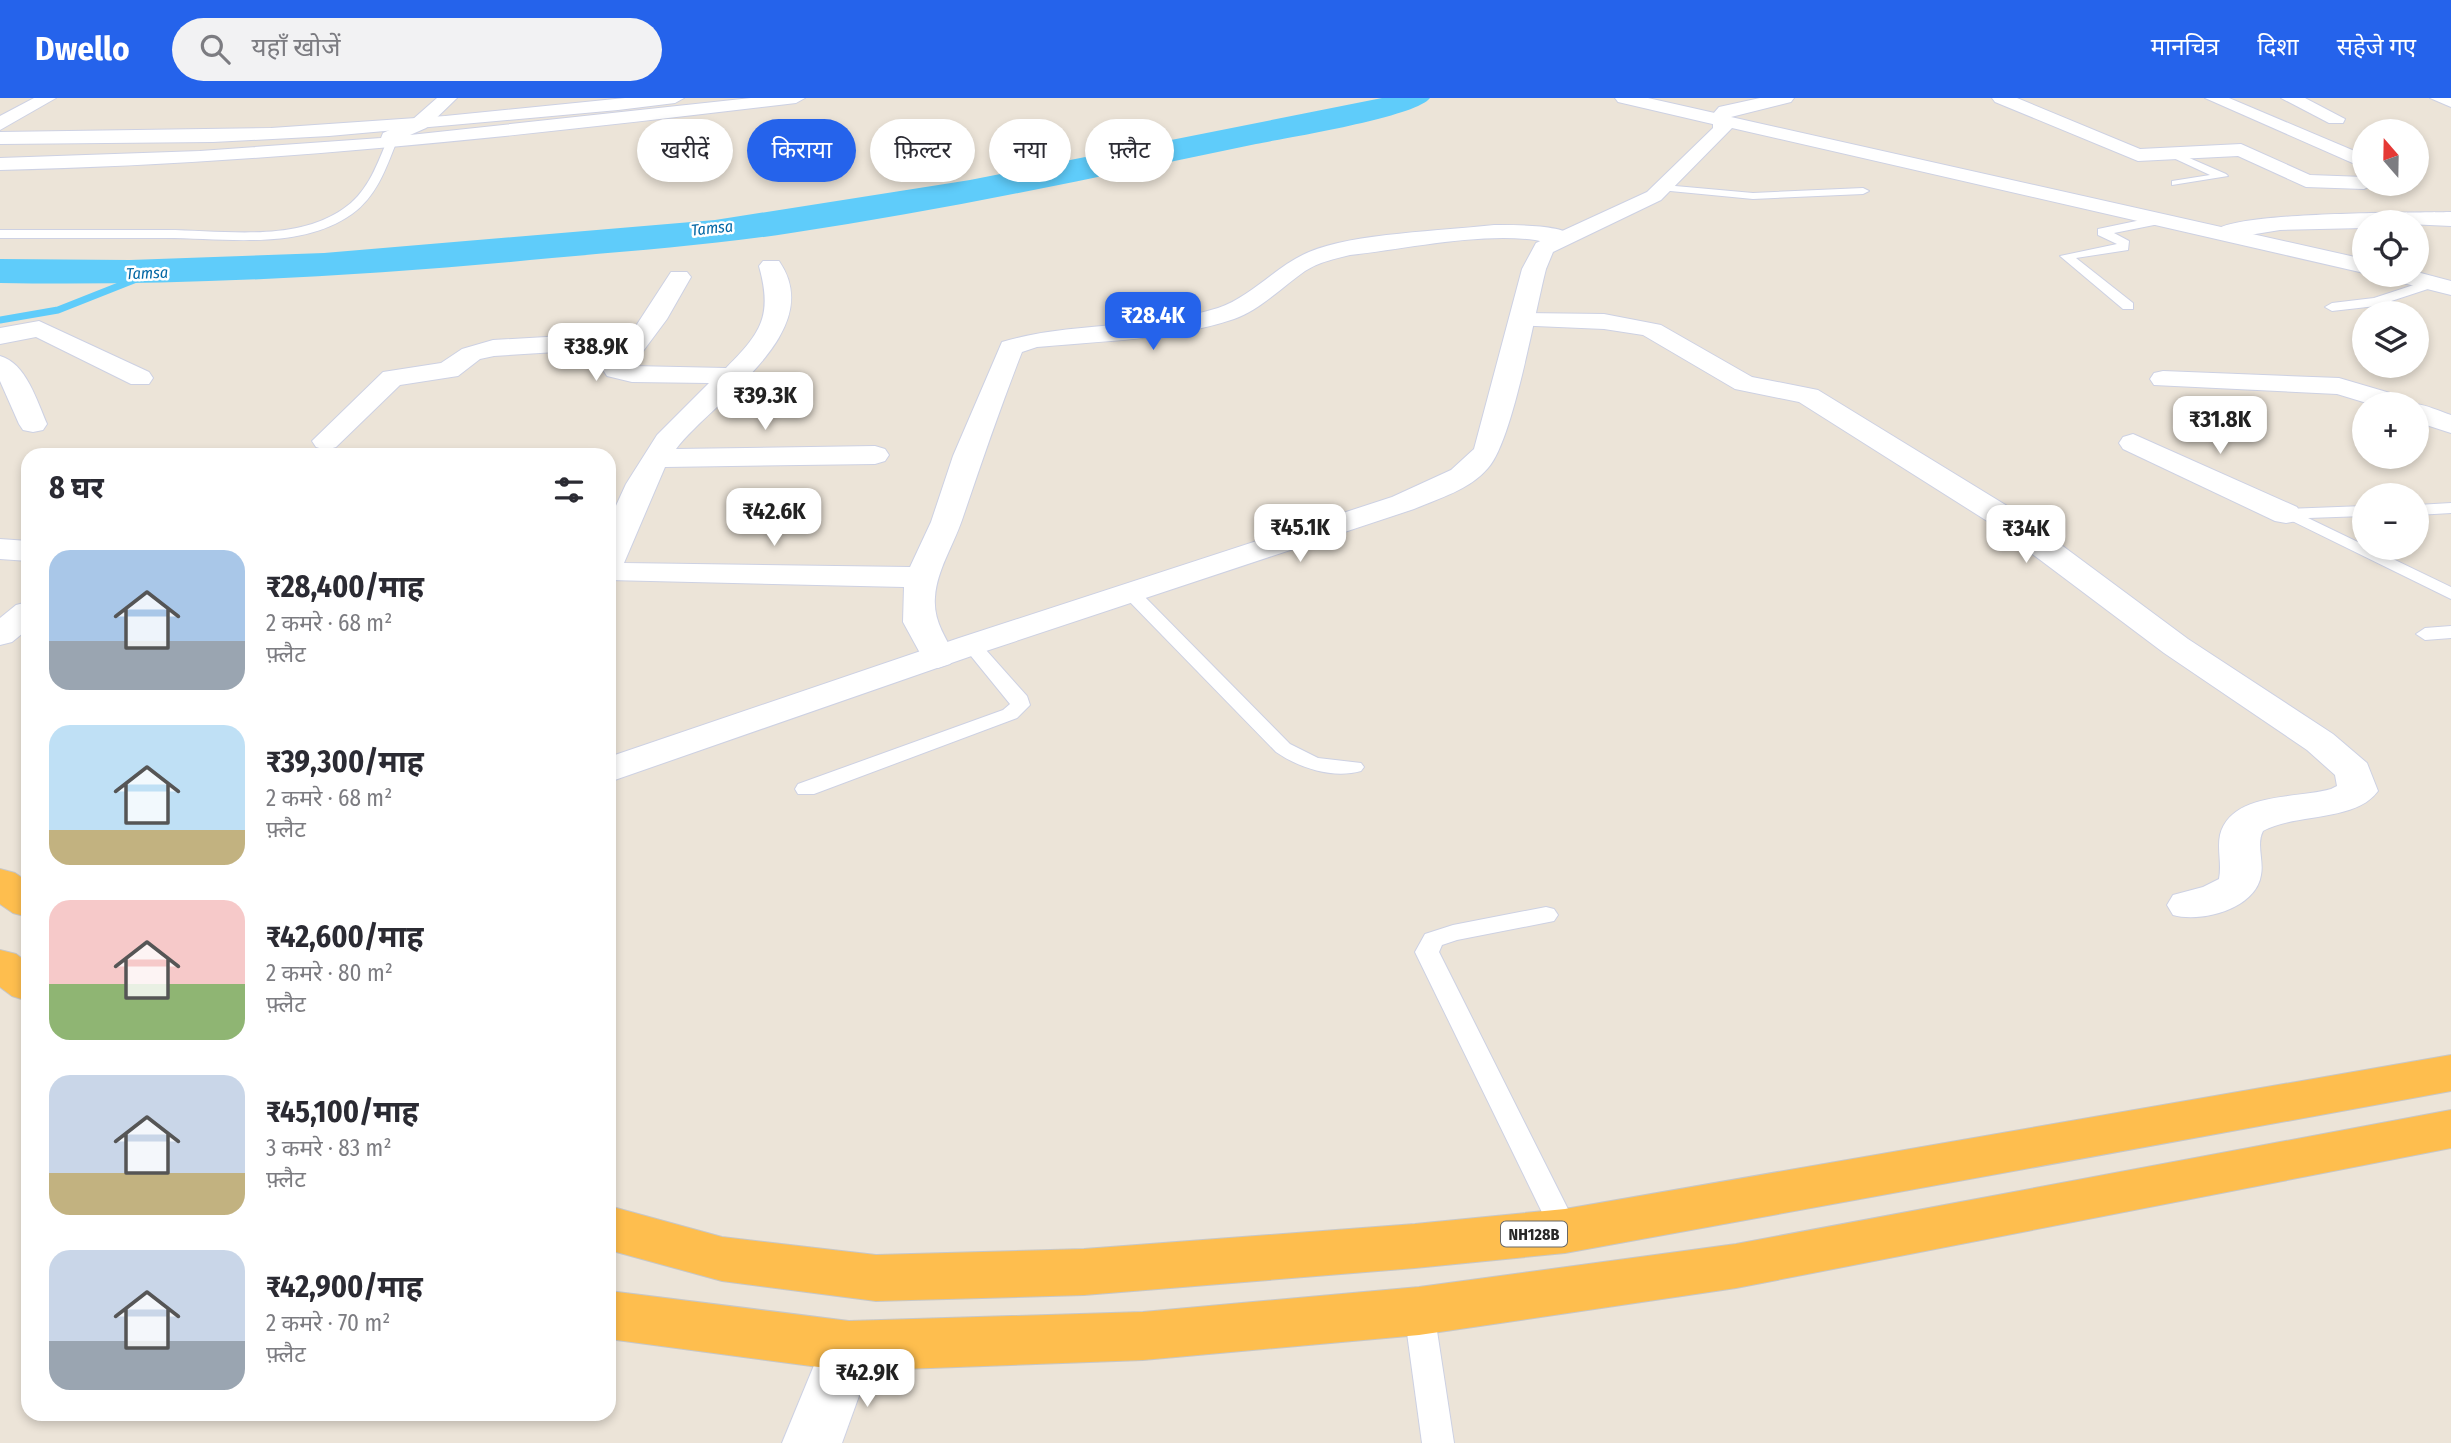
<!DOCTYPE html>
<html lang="hi">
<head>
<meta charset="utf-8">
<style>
  body { margin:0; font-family:"Fira Sans Condensed","Noto Sans Devanagari",sans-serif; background:#f2f2f3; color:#2b2b33; height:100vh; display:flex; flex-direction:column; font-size:26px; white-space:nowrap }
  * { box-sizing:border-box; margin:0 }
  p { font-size:23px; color:#7c7c81 }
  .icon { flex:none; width:38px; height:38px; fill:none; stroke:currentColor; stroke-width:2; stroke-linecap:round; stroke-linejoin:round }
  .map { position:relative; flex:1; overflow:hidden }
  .details { position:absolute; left:21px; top:350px; width:595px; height:973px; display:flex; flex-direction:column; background:#fff; border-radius:21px; box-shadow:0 4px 10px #0003 }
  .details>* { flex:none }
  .top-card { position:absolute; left:637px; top:21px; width:665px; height:63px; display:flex; gap:14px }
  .needle { width:46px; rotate:340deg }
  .tools { position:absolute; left:2352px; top:21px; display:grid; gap:14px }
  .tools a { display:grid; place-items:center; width:77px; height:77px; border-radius:50%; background:#fff; box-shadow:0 4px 10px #0003; font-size:35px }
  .price { position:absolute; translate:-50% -60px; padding:0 16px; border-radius:14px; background:#fff; color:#222; font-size:23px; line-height:46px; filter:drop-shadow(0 2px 4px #0008) }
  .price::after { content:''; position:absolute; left:50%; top:42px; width:21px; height:16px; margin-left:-10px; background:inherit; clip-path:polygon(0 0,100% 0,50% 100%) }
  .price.current { background:#2563eb; color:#fff }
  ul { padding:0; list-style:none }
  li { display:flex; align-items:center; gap:21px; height:175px; padding:0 28px }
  li span { display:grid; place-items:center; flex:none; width:196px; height:140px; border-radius:21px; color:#555 }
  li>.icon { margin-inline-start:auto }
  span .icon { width:84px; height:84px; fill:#fffc; stroke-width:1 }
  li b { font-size:30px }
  h2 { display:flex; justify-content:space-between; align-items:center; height:84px; padding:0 28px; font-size:30px }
  .pill { padding:0 24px; border-radius:32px; background:#fff; box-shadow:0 4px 10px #0003; font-size:24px; line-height:63px }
  .pill.current { background:#2563eb; color:#fff }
  header { display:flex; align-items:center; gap:42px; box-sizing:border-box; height:98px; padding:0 35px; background:#2563eb; color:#fff }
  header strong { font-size:33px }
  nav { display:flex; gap:38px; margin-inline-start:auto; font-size:24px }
  .search { width:490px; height:63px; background:#f2f2f3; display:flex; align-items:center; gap:18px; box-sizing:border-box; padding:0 24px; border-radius:38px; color:#7c7c81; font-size:26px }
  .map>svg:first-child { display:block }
</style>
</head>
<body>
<header>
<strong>Dwello</strong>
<div class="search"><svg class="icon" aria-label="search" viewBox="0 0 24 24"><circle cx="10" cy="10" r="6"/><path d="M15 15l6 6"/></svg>यहाँ खोजें</div>
<nav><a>मानचित्र</a><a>दिशा</a><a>सहेजे गए</a></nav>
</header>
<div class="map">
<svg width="2451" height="1345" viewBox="0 0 2451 1345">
  <rect width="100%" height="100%" fill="#ece4d8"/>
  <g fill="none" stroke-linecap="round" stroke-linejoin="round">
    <path stroke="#5fccfa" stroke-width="7" d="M 0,222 L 58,212 L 149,176"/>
    <path fill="#5fccfa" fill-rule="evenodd" d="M 1382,0 L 1430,0 C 1416,19 1286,40 1256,46 C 1102,78 947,112 791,135 C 712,147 632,153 552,160 C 368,178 185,188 0,185 L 0,161 L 130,162 L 324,155 L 715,122 L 970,82 Z"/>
    <g stroke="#cdd1e3" stroke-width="2">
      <g id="service">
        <path d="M 391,42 L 396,45 C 386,71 376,99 352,116 C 300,153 224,140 165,140 C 110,140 55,140 0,140 L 0,132 C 55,132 110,132 166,132 C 222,132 294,145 343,111 C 366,96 376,70 386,45 Z"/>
        <path d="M 2171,52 L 2226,76 L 2228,78 L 2172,87 L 2172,83 L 2210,77 L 2167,57 L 2167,53 Z"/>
        <path d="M 1664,87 L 1753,95 L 1863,90 L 1869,93 L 1863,96 L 1753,101 L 1660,92 L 1660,88 Z"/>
        <path d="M 2165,117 L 2169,118 L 2169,124 L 2114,135 L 2129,143 L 2128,152 L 2076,160 L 2133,205 L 2133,211 L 2123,211 L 2060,158 L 2117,146 L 2098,137 L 2098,131 Z"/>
        <path d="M 2432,181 L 2438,185 L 2437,188 L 2376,208 L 2332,213 L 2325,209 L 2332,205 L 2374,200 Z"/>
        <path d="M 2451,405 L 2451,415 L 2417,417 L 2417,407 Z"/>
        <path d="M 2364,408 L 2364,418 L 2308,420 L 2451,489 L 2451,501 L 2278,416 L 2286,411 Z"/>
        <path d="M 1131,490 L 1137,491 L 1290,646 L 1318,660 L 1361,665 L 1364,669 L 1361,673 C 1333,681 1299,670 1276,654 L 1125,499 L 1122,495 Z"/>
        <path d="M 2451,528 L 2451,540 L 2425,542 L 2416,536 L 2425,530 Z"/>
        <path d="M 971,541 L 978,543 L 1027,598 L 1030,607 L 1017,620 L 814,696 L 798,696 L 795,691 L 798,686 L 1003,612 L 1010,606 L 962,547 Z"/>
        <path d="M 1546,809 L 1554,811 L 1558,817 L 1554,823 L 1457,842 L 1442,847 L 1439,854 L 1579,1133 L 1575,1141 L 1565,1145 L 1555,1141 L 1415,854 L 1425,836 L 1453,827 Z"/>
        <path d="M 1419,1200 L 1430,1204 L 1434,1213 L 1454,1345 L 1422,1345 L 1404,1213 L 1408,1204 Z"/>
      </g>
    </g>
    <g stroke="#cdd1e3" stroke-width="2">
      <g id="minor">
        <path d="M 34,0 L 56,0 L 0,32 L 0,18 Z"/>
        <path d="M 437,0 L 457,0 L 426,30 L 410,37 L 751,0 L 805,0 L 796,5 C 531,37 267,66 0,72 L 0,60 L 200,53 L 381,40 L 383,35 L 412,22 Z"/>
        <path d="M 1615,0 L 1648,0 L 1728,18 L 1730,22 L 1721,28 L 1618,4 Z"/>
        <path d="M 1992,0 L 2017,0 L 2140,51 L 2241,46 L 2310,77 L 2364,79 L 2364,86 L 2374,86 L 2364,91 L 2306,89 L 2238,58 L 2138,63 L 1995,4 Z"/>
        <path d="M 2205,0 L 2229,0 L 2364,57 L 2364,70 Z"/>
        <path d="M 2281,0 L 2305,0 L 2345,21 L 2343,25 L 2329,25 Z"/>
        <path d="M 2430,0 L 2451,0 L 2451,9 Z"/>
        <path d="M 2451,114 L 2451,128 L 2364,124 L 2364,130 L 2280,132 L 2225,141 L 2214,134 C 2228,113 2417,115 2451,114 Z"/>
        <path d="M 1494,127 C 1511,127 1566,126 1575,140 C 1567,152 1547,144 1535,142 C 1481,134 1405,151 1350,157 C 1334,161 1319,164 1305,173 C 1282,189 1260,212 1234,221 C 1172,242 1102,243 1037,249 L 1022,254 C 1000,310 981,366 962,422 C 953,448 937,472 935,499 C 933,522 945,539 956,559 L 950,566 L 938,570 L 926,566 L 903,524 L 904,489 L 609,482 L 609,423 L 626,386 L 657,337 L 709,285 L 632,284 L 607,278 L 603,272 L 620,250 L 494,258 L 480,261 L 458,278 L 400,287 L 336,349 L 326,352 L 316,349 L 312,343 L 383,274 L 441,265 L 462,251 L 493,242 L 632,234 L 671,174 L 687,174 L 691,179 L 667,221 L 632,268 L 726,270 C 761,235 773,218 759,168 L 763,163 L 779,163 C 829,235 712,303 676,351 L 875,348 L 885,351 L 889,357 L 885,363 L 875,366 L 665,369 L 624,465 L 910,469 L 931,424 L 953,358 L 1002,244 C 1072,223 1148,232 1218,210 C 1251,199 1277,167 1309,154 C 1353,135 1444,133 1494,127 Z"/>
        <path d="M 1521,215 L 1604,216 L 1661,227 L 1752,279 L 1818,292 L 2017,414 L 2188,541 L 2333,636 L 2367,665 L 2378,693 C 2356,724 2295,715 2263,733 C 2256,746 2264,763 2261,777 C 2256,811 2201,825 2173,817 L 2167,807 L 2173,797 L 2203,789 L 2219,781 C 2222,766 2217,751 2220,737 C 2231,693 2299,701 2331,691 L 2337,688 L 2335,677 L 2307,652 L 2164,555 L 1995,428 L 1799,304 L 1735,291 L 1643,237 L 1604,231 L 1512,227 L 1509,222 L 1512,217 Z"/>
        <path d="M 39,223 L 149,274 L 153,280 L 149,286 L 131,286 L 36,239 L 0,246 L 0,230 Z"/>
        <path d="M 0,258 C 26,265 37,303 47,326 L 43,332 L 33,334 L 23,332 L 19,326 L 0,283 Z"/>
        <path d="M 2163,273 L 2339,280 L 2407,300 L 2411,306 L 2370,306 L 2337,296 L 2154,287 L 2150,281 L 2154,275 Z"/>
        <path d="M 2415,306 C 2427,307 2439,313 2451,317 L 2451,335 L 2417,324 Z"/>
        <path d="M 2133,336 L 2297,409 L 2301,416 L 2297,423 L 2286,425 L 2275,423 L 2123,351 L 2119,345 L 2123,339 Z"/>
        <path d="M 0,441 L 28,443 L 28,463 L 0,461 Z"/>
        <path d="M 28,504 L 28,531 L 12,544 L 0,547 L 0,520 L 16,507 Z"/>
        <path d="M 849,1223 L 869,1231 L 877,1248 L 842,1345 L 782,1345 L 829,1231 Z"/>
      </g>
    </g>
    <g stroke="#cdd1e3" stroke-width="2">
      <g id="tertiary">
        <path d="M 625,0 L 684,0 L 675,5 L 618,12 L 329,38 L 213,44 L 0,46 L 0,34 L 271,30 L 445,18 Z"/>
        <path d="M 1760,0 L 1794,0 L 1791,4 L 1731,19 L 2364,161 L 2364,175 L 1732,30 L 1661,102 L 1553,154 L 1546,171 C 1535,213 1513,343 1488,370 C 1469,392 1440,400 1414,411 L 983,554 L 609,684 L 609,659 L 959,540 L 1392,399 L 1451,372 L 1474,351 L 1522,171 L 1536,145 L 1647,94 L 1713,30 L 1713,16 L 1719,9 Z"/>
        <path d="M 2417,174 L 2451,183 L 2451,197 L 2391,182 L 2387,177 Z"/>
      </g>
    </g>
    <g stroke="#c7c7c7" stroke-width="2">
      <g id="trunk">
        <path d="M 0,771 L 15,775 L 28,784 L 28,819 L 13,815 L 0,806 Z"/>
        <path d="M 0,852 L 16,856 L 28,865 L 28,903 L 12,898 L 0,889 Z"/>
        <path d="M 2451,957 L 2451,993 L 1565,1155 L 1415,1170 L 1084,1197 L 876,1203 L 722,1183 L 609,1152 L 609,1108 L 722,1139 L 876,1157 L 1084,1151 L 1415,1126 L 1565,1111 Z"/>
        <path d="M 2451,1012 L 2451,1050 L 1736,1190 L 1419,1237 L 1143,1262 L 849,1273 L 609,1241 L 609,1193 L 849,1223 L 1143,1214 L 1419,1189 L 1736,1146 Z"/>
      </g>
    </g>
    <use href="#service" fill="#fff" fill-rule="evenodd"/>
    <use href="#minor" fill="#fff" fill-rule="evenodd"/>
    <use href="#tertiary" fill="#fff" fill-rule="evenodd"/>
    <use href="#trunk" fill="#febe4e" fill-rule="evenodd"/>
  </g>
  <g text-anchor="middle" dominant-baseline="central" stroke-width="5" stroke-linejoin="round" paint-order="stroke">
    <g font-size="16" font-style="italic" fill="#0066a4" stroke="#fff">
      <text transform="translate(712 130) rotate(-6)">Tamsa</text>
      <text transform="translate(147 175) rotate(-2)">Tamsa</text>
    </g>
    <rect fill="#fff" stroke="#686868" stroke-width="2" x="1501" y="1123.5" width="66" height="25" rx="5"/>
    <g font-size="16" font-weight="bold" fill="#282828">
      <text x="1534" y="1136">NH128B</text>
    </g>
  </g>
</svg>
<div class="tools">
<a><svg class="needle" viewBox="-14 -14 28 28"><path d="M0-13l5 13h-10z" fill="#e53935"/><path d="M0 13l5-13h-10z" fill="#7c7c81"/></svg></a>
<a><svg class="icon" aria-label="locate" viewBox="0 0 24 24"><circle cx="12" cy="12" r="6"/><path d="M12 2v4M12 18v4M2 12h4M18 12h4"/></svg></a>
<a><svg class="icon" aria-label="layers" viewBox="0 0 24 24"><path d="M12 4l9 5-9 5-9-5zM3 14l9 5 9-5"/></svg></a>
<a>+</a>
<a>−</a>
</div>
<b class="price current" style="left:1153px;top:254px">₹28.4K</b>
<b class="price" style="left:596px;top:285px">₹38.9K</b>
<b class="price" style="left:765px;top:334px">₹39.3K</b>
<b class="price" style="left:2220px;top:358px">₹31.8K</b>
<b class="price" style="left:774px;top:450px">₹42.6K</b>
<b class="price" style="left:1300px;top:466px">₹45.1K</b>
<b class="price" style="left:2026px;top:467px">₹34K</b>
<b class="price" style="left:867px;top:1311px">₹42.9K</b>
<div class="top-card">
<a class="pill">खरीदें</a>
<a class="pill current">किराया</a>
<a class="pill">फ़िल्टर</a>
<a class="pill">नया</a>
<a class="pill">फ़्लैट</a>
</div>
<section class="details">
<h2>8 घर<svg class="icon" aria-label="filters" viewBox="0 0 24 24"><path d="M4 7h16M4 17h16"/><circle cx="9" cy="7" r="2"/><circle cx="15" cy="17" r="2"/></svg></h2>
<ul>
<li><span style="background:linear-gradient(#a9c7e8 65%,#9aa5b1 0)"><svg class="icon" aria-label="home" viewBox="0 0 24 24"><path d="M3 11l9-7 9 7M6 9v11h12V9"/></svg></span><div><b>₹28,400/माह</b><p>2 कमरे · 68 m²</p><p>फ़्लैट</p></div></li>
<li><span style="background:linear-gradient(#bfe0f5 75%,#c2b280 0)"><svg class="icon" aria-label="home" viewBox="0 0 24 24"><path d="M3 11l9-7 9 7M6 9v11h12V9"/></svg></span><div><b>₹39,300/माह</b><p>2 कमरे · 68 m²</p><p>फ़्लैट</p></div></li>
<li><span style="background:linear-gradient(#f6c9c9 60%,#8fb573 0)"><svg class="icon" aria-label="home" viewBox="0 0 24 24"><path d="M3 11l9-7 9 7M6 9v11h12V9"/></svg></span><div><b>₹42,600/माह</b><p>2 कमरे · 80 m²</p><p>फ़्लैट</p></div></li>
<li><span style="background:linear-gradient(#c9d6e8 70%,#c2b280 0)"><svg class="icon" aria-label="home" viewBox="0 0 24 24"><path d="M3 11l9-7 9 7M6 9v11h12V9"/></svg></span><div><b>₹45,100/माह</b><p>3 कमरे · 83 m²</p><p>फ़्लैट</p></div></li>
<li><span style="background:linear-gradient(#c9d6e8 65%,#9aa5b1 0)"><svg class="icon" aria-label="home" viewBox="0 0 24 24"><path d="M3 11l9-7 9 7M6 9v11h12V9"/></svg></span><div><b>₹42,900/माह</b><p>2 कमरे · 70 m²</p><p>फ़्लैट</p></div></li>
</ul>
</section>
</div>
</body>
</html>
